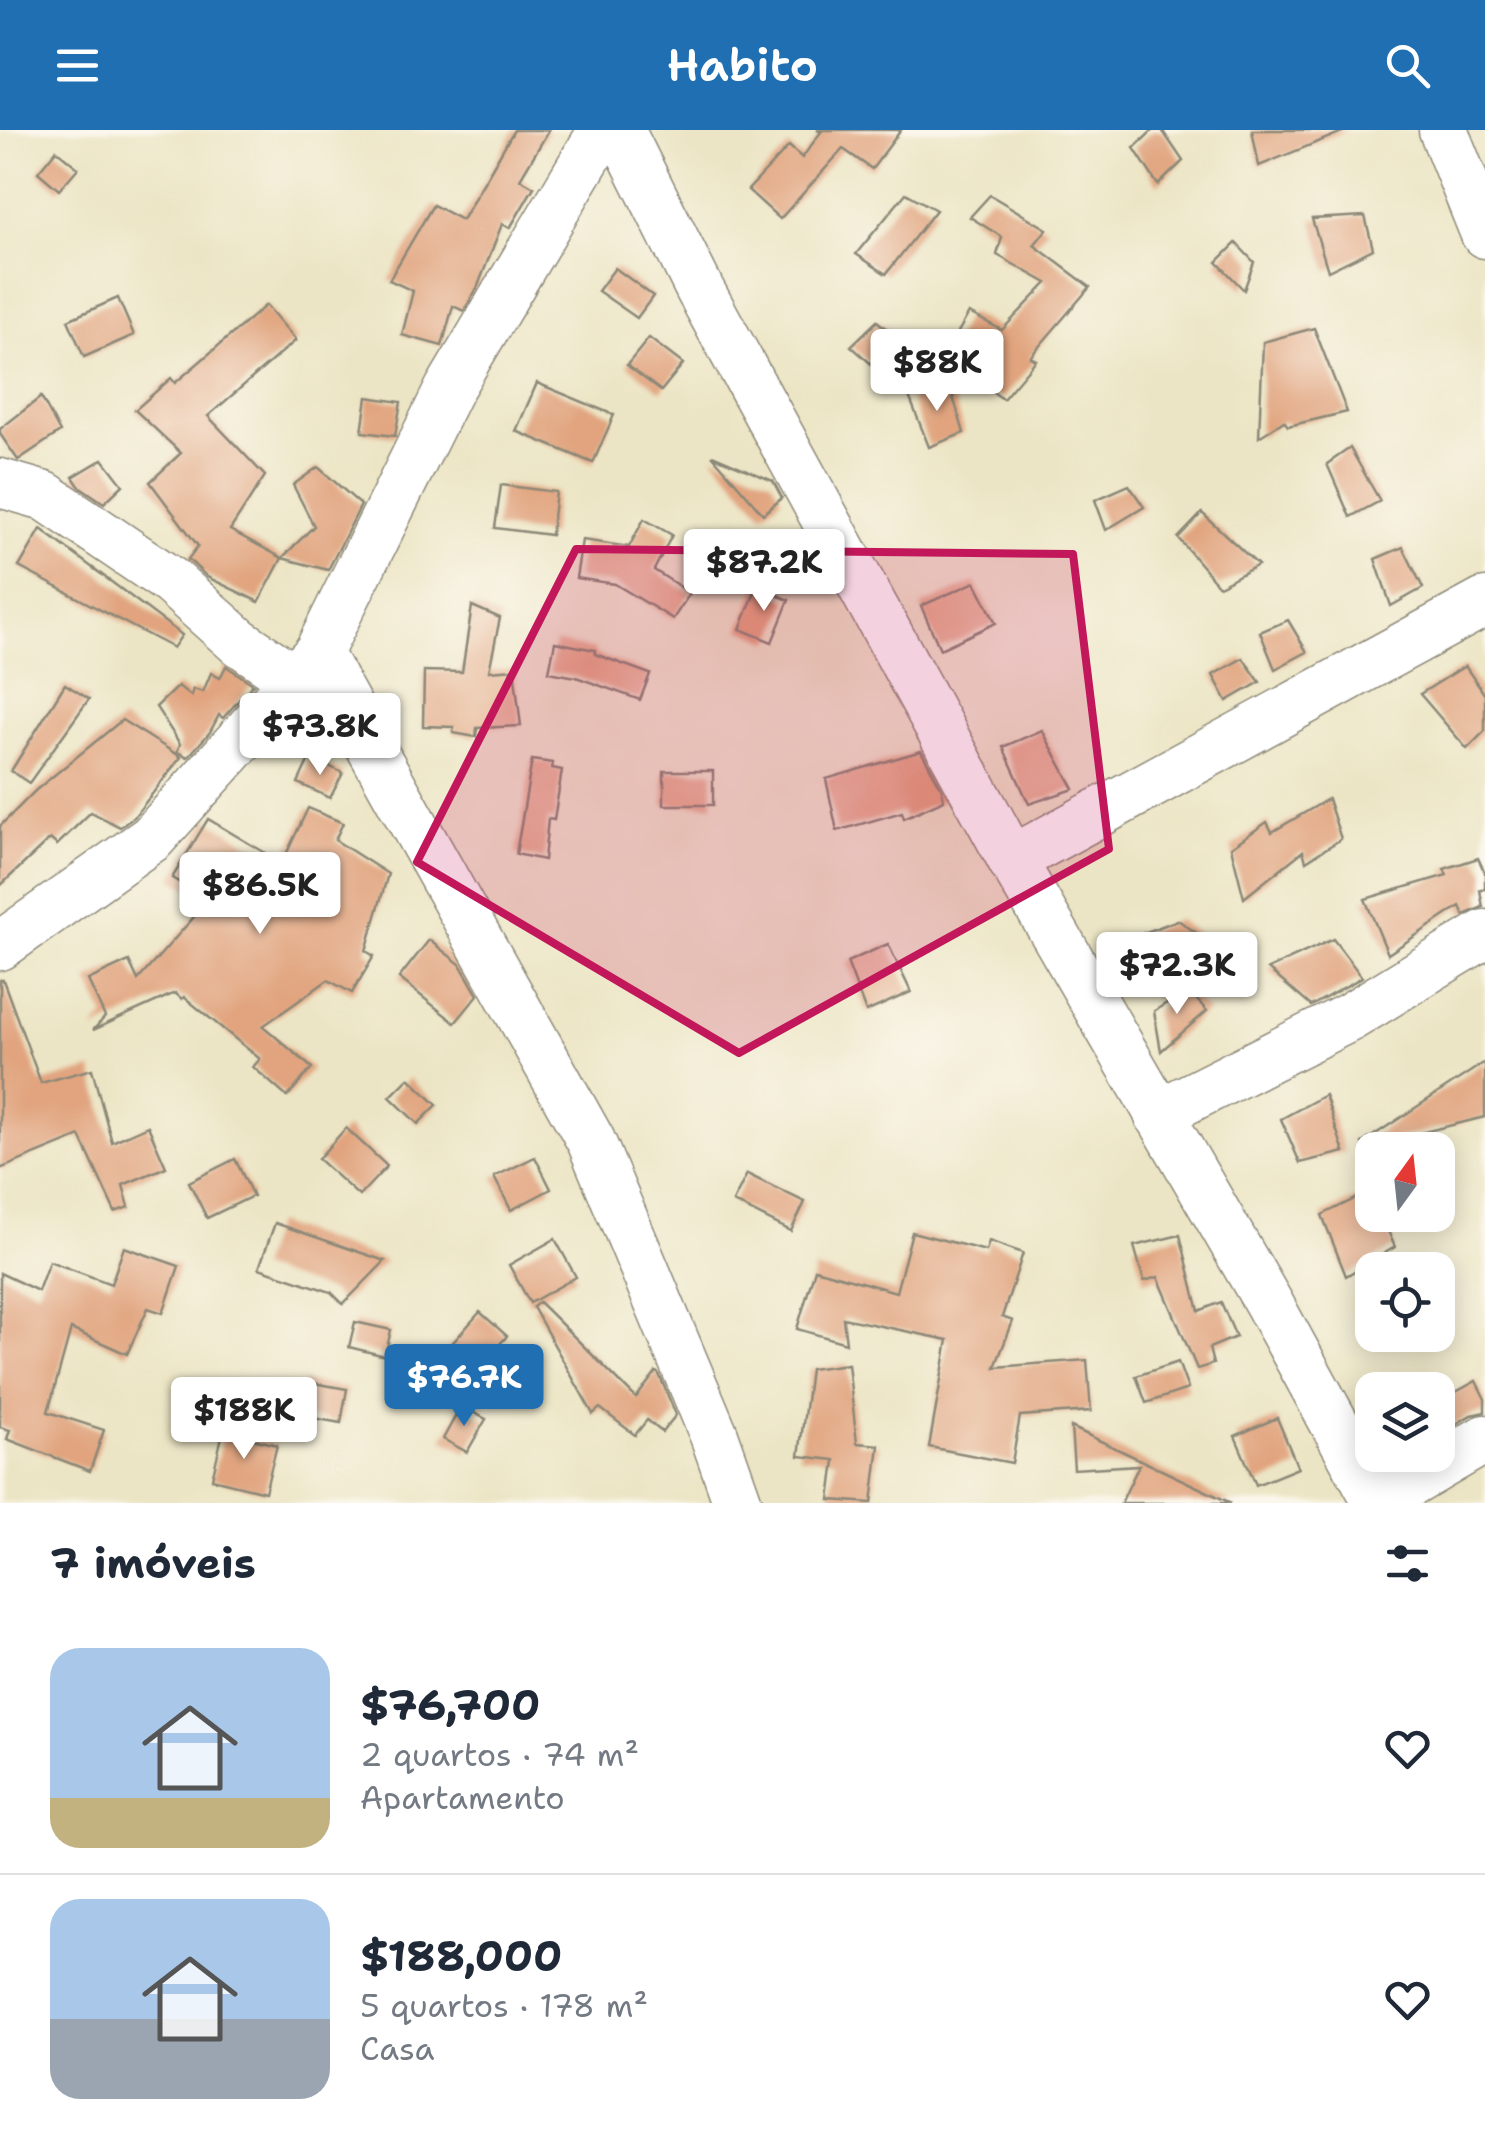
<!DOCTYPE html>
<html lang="pt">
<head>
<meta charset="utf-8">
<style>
  body { margin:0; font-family:"Shantell Sans",sans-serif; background:#f2f2f3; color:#1f2937; height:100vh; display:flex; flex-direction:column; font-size:38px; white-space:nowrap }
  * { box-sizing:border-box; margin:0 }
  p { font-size:32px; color:#747a83 }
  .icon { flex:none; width:55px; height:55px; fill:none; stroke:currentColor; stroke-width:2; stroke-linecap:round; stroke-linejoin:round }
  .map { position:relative; height:1373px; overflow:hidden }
  .drawer { display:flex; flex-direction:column; background:#fff; flex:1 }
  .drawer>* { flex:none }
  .needle { width:65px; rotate:15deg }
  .controls { position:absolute; left:1355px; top:1002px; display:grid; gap:20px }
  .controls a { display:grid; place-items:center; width:100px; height:100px; border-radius:20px; background:#fff; box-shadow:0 5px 25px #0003; font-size:50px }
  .price { position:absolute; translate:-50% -85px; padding:0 22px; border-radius:10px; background:#fff; color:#222; font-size:32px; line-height:65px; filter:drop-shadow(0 2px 5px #0008) }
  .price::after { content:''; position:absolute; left:50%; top:60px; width:30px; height:22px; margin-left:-15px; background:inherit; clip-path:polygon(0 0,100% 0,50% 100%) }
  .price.current { background:#1f6fb2; color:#fff }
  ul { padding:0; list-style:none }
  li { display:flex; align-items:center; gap:30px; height:250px; padding:0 50px }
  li+li { border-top:2px solid #e0e1e3 }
  li span { display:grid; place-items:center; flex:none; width:280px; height:200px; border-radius:30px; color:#555 }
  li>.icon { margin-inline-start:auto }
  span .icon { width:120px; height:120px; fill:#fffc; stroke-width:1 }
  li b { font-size:42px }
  h2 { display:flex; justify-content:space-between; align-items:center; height:120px; padding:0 50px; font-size:42px }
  header { display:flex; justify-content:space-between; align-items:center; height:130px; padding:0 50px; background:#1f6fb2; color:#fff; font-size:45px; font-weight:600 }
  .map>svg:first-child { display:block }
</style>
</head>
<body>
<header><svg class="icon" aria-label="menu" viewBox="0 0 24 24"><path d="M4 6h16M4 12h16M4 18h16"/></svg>Habito<svg class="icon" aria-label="search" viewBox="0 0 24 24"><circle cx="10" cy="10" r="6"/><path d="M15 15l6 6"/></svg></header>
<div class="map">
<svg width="1485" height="1373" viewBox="0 0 1485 1373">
  <rect width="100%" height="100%" fill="#fbf7ec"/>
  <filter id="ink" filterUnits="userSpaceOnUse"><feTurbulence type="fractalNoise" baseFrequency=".01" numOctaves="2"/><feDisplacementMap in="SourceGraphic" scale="20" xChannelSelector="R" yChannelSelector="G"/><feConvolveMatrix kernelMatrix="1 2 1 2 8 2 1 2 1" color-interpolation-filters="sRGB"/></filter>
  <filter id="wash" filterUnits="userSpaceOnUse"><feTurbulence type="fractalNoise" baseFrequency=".0048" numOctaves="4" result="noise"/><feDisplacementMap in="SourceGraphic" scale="40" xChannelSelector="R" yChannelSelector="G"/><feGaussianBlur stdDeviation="2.25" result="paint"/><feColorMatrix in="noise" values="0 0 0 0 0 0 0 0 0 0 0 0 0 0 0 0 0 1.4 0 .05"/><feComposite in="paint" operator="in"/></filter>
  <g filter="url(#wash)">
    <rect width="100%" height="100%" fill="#ece5c5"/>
    <g id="blocks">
      <g fill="#e1a47f">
        <path d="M 514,0 L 549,0 L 520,49 L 534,57 L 510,98 L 502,94 L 478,156 L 464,181 L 453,176 L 442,216 L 402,205 L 413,161 L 389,150 L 433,75 L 462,90 Z"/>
        <path d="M 817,0 L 901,0 L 872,39 L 843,19 L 780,89 L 748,60 L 789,16 L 802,28 L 821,2 Z"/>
        <path d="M 1153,0 L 1162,0 L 1183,31 L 1158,55 L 1134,18 Z"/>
        <path d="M 1252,0 L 1345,0 L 1345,1 L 1259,36 Z"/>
        <path d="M 56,20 L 78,38 L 59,60 L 38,42 Z"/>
        <path d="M 906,63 L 936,80 L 886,144 L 856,124 Z"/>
        <path d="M 990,65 L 1047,99 L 1034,115 L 1090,157 L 1030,227 L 1036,230 L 1003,269 L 965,243 L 980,237 L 949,218 L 969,183 L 1002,200 L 1047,153 L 997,125 L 1002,107 L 970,87 Z"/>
        <path d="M 1365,86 L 1373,119 L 1328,141 L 1312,89 Z"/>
        <path d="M 1236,113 L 1254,132 L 1244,160 L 1217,132 Z"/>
        <path d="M 615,138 L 653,166 L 637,188 L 598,161 Z"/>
        <path d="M 118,168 L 134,205 L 84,227 L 68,190 Z"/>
        <path d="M 266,175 L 296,210 L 208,286 L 265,346 L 230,400 L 282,428 L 259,472 L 207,447 L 188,429 L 198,416 L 150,352 L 181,323 L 135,280 L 171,248 L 175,253 Z"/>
        <path d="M 877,191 L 899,209 L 878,240 L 851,216 Z"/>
        <path d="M 1314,198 L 1347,282 L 1288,296 L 1284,291 L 1259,307 L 1263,212 Z"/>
        <path d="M 649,208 L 683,234 L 661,261 L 627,235 Z"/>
        <path d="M 948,250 L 964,303 L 929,317 L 909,266 Z"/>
        <path d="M 537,253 L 614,285 L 593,333 L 516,301 Z"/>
        <path d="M 41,267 L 60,302 L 18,330 L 0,304 L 0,299 Z"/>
        <path d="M 367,267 L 401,272 L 395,306 L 362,302 Z"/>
        <path d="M 1350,318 L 1380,371 L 1350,387 L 1327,334 Z"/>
        <path d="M 712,325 L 773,351 L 782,368 L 763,384 Z"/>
        <path d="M 103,329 L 123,355 L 104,373 L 79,356 L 73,347 Z"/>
        <path d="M 318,337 L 361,375 L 328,440 L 282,428 L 314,396 L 293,355 Z"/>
        <path d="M 501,355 L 556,362 L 551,405 L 495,398 Z"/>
        <path d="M 1129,355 L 1144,377 L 1106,400 L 1095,370 Z"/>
        <path d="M 1202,383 L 1258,435 L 1219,456 L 1178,408 Z"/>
        <path d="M 644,389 L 672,405 L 654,440 L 690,463 L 673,489 L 615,454 L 576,448 L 582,410 L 629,417 Z"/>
        <path d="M 41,399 L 182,505 L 173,518 L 19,437 Z"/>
        <path d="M 1403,417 L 1423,458 L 1391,476 L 1375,429 Z"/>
        <path d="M 975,452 L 996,493 L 940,519 L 921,476 Z"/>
        <path d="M 757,457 L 789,470 L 772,512 L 740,499 Z"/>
        <path d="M 472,476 L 500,488 L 489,541 L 514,539 L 521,596 L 477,598 L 476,607 L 453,603 L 454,597 L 423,596 L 424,541 L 462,542 Z"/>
        <path d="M 1288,490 L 1307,522 L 1275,539 L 1260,502 Z"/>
        <path d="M 555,512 L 595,520 L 595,524 L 650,544 L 640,570 L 576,547 L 549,542 Z"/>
        <path d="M 1243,528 L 1260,552 L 1227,571 L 1213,545 Z"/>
        <path d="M 226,536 L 253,554 L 223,588 L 219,585 L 210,602 L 188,627 L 177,622 L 180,614 L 156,577 L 178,556 L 191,566 L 193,559 L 203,562 L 211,543 L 220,548 Z"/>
        <path d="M 1465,536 L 1485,565 L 1485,601 L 1467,619 L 1420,564 Z"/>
        <path d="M 65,554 L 89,569 L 29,653 L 11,641 Z"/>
        <path d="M 122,590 L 181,627 L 134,687 L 120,697 L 91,682 L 57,715 L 50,709 L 0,756 L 0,696 L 36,660 Z"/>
        <path d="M 1042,600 L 1074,659 L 1029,674 L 1003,617 Z"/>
        <path d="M 921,621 L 942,659 L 944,670 L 904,688 L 902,682 L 837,701 L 826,649 Z"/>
        <path d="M 310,627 L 343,643 L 330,668 L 298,653 Z"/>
        <path d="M 532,630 L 553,633 L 552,638 L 562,640 L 554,690 L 548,689 L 544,730 L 516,724 Z"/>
        <rect x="664" y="641" width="49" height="34"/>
        <path d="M 1328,669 L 1341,709 L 1306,731 L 1303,721 L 1244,768 L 1231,717 L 1267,692 L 1272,702 Z"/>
        <path d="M 308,678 L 343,693 L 335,710 L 388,744 L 366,821 L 374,826 L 352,863 L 328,850 L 263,896 L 312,938 L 287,967 L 253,937 L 260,929 L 184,867 L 182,869 L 175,863 L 93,900 L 105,887 L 88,850 L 129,831 L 138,850 L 209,770 L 172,748 L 208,689 L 282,733 Z"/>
        <path d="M 1478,728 L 1485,743 L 1485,759 L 1480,760 L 1483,777 L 1464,785 L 1460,776 L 1388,824 L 1365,769 L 1447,745 L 1444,739 Z"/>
        <path d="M 1178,790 L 1205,809 L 1158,847 L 1130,808 Z"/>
        <path d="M 1333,809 L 1362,847 L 1311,876 L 1268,839 Z"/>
        <path d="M 429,810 L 460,834 L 478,865 L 455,893 L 399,848 Z"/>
        <path d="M 888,814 L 911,862 L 866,882 L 847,832 Z"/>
        <path d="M 0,850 L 3,850 L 41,953 L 92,939 L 112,1012 L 148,996 L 166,1037 L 123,1055 L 129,1077 L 115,1082 L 80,1006 L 0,1039 Z"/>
        <path d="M 1188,860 L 1207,881 L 1161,921 L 1154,881 Z"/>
        <path d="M 1485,932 L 1485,987 L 1363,1017 L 1362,1013 Z"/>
        <path d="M 409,948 L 437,975 L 418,994 L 390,967 Z"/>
        <path d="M 1325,965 L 1344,1022 L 1300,1033 L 1281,989 Z"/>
        <path d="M 346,998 L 387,1036 L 359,1066 L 318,1029 Z"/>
        <path d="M 535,1027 L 551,1059 L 511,1080 L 494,1047 Z"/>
        <path d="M 235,1029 L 253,1066 L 207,1088 L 189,1052 Z"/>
        <path d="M 747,1044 L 805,1072 L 791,1101 L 733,1072 Z"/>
        <path d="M 1371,1061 L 1372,1085 L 1381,1085 L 1395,1117 L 1346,1146 L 1322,1085 Z"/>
        <path d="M 275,1093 L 359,1122 L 385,1131 L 343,1174 L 331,1162 L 259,1138 Z"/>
        <path d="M 912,1102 L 986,1121 L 989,1111 L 1023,1123 L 1002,1187 L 1013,1191 L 995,1237 L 1087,1230 L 1091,1281 L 1020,1286 L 1012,1333 L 929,1317 L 948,1210 L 843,1188 L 846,1213 L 797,1199 L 815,1139 L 896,1162 Z"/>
        <path d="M 1180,1105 L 1199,1181 L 1221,1172 L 1236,1207 L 1209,1218 L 1213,1234 L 1197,1239 L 1158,1147 L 1144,1151 L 1134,1116 Z"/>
        <path d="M 555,1109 L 576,1147 L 530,1173 L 509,1135 Z"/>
        <path d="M 124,1117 L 179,1136 L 163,1183 L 148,1178 L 127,1224 L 71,1199 L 48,1282 L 104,1300 L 90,1341 L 7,1309 L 10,1300 L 0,1297 L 0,1143 L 38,1161 L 49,1131 L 111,1154 Z"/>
        <path d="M 539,1172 L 636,1268 L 656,1242 L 659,1244 L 676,1285 L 662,1302 L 647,1290 L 635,1305 L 600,1278 L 593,1284 L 533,1177 Z"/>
        <path d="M 480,1182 L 507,1206 L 474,1242 L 448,1218 Z"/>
        <path d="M 355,1192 L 391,1200 L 385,1226 L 349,1217 Z"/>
        <path d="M 1178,1232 L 1188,1259 L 1146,1273 L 1136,1246 Z"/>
        <path d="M 848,1234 L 857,1313 L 879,1315 L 872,1373 L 830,1370 L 835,1330 L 799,1326 L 810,1239 Z"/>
        <path d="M 302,1251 L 347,1259 L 341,1293 L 296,1285 Z"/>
        <path d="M 1476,1251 L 1485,1269 L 1485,1282 L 1471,1285 L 1438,1305 L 1438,1272 Z"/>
        <path d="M 461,1276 L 486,1289 L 467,1322 L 443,1309 Z"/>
        <path d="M 1277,1288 L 1298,1338 L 1256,1355 L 1235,1306 Z"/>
        <path d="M 1071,1297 L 1149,1334 L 1231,1373 L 1121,1373 L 1139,1335 L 1074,1339 Z"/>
        <path d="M 223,1302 L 277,1315 L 265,1362 L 212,1349 Z"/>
      </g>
    </g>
  </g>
  <g filter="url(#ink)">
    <use href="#blocks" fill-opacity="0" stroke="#8c8878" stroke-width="2.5"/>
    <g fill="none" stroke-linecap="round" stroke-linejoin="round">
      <g stroke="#8c8878" stroke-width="51">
        <g id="minor">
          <path d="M 603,0 L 449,259 L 318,523 L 591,1011 L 714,1305 L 738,1373"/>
          <path d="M 620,0 L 700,160 L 1012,730 L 1268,1172 L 1378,1373"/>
          <path d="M 1443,0 L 1485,104"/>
          <path d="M 0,353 L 45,366 L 172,452 L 238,511 L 294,549"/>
          <path d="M 1012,730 L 1485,472"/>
          <path d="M 0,816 L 152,708 L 318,523"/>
          <path d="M 1158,984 L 1350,887 L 1485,804"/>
          <path d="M 1378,1372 L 1485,1309"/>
        </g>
      </g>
      <use href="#minor" stroke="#fff" stroke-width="48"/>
    </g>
  </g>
  <path fill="#c2185b" fill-opacity="0.2" stroke="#c2185b" stroke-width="8" stroke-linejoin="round" d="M 576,419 L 1073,424 L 1109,719 L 739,923 L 417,732 Z"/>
</svg>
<div class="controls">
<a><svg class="needle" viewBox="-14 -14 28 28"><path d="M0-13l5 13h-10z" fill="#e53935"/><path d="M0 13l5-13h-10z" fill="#747a83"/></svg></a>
<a><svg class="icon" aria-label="locate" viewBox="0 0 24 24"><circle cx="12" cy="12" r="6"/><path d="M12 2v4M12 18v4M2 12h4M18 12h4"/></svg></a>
<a><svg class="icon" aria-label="layers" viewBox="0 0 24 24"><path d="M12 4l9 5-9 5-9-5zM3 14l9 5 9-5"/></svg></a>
</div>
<b class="price" style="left:937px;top:284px">$88K</b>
<b class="price" style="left:764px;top:484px">$87.2K</b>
<b class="price" style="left:320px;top:648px">$73.8K</b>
<b class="price" style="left:260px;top:807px">$86.5K</b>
<b class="price" style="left:1177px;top:887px">$72.3K</b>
<b class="price current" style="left:464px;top:1299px">$76.7K</b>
<b class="price" style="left:244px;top:1332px">$188K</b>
</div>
<section class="drawer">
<h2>7 imóveis<svg class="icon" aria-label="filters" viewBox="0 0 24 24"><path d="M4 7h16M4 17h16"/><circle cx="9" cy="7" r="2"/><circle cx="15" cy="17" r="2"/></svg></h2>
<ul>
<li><span style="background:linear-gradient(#a9c7e8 75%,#c2b280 0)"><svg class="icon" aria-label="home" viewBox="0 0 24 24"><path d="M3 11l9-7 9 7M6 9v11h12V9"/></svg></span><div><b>$76,700</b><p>2 quartos · 74 m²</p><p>Apartamento</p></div><svg class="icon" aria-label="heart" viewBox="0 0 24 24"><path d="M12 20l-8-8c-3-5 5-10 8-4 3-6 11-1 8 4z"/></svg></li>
<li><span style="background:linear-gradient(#a9c7e8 60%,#9aa5b1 0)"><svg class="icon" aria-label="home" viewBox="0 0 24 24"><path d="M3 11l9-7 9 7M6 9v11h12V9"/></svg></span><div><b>$188,000</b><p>5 quartos · 178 m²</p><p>Casa</p></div><svg class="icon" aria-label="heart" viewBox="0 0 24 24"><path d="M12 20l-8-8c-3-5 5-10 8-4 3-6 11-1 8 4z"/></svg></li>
</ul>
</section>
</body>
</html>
